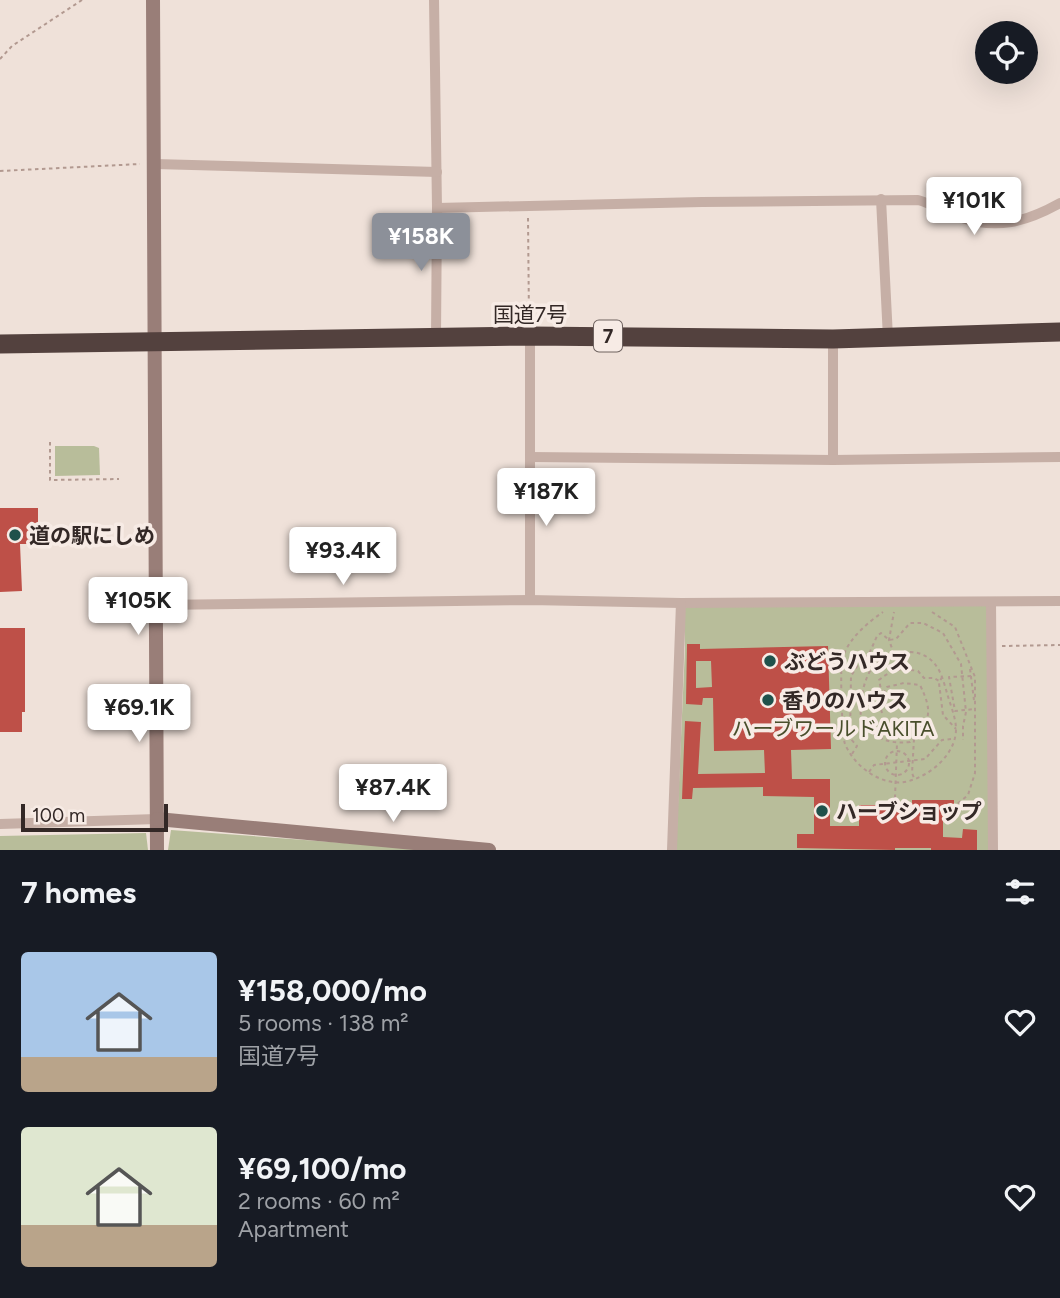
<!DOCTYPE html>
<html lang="en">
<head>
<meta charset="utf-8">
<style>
  body { margin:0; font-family:Figtree,"Noto Sans JP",sans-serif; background:#20242c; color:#f1f3f6; height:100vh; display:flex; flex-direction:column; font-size:26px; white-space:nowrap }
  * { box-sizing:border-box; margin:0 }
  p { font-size:23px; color:#9ea1a6 }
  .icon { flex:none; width:38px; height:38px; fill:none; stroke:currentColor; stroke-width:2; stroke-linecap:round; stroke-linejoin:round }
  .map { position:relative; height:850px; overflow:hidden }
  .sheet { display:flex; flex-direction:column; background:#171b24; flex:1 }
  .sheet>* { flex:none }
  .buttons { position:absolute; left:975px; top:21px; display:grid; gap:14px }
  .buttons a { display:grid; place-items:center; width:63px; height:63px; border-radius:50%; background:#171b24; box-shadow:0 7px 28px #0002; font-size:35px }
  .scale { position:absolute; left:21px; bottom:18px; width:147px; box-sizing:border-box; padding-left:7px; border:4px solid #332826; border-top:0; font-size:19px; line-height:24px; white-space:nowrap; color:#332826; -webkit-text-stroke:5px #f7ebe5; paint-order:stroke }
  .price { position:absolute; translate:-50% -60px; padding:0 16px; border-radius:7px; background:#fff; color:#222; font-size:23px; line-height:46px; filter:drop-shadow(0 2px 4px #0008) }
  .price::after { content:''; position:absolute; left:50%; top:42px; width:21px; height:16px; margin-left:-10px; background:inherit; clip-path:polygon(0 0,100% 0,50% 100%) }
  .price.on { background:#8c9099; color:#fff }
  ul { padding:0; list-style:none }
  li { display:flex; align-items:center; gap:21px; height:175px; padding:0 21px }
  li span { display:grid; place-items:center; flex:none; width:196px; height:140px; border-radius:7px; color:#555 }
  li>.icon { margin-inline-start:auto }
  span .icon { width:84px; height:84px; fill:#fffc; stroke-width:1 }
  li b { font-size:30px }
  h2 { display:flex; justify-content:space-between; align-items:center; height:84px; padding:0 21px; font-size:30px }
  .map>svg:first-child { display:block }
</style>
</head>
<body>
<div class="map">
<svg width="1060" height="850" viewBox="0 0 1060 850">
  <rect width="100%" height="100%" fill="#efe1d9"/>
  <g fill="#b8bd9a">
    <path d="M 55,446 L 94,446 L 99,448 L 100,475 L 55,476 Z"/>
    <path d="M 684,606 L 988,606 L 989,850 L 676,850 L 685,648 Z"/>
    <path d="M 171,830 L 398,847 L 432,850 L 168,850 Z"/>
    <path d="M 146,833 L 148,850 L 0,850 L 0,836 Z"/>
  </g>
  <g fill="#be5048" fill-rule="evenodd">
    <path d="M 0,508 L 38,508 L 38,525 L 30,525 L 30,544 L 20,544 L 22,591 L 0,592 Z"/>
    <path d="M 0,628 L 25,628 L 25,712 L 22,712 L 22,732 L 0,732 Z"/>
    <path d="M 687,644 L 700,644 L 700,649 L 828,646 L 831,749 L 791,750 L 792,779 L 830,779 L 830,826 L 859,826 L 859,805 L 912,805 L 912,800 L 954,800 L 954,812 L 950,812 L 950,818 L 943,818 L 943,837 L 962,838 L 963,829 L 977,830 L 977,850 L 931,850 L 931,848 L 895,848 L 895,850 L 797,848 L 797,834 L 814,834 L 814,797 L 763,796 L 763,787 L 693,788 L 692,799 L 682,799 L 685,721 L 701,722 L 698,774 L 765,773 L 764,750 L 714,751 L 713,698 L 703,698 L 702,705 L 686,704 ZM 696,661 L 711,661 L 712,687 L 696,688 Z"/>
  </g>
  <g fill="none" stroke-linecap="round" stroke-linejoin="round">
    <g stroke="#b29990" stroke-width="2" stroke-dasharray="3.5 3.5" stroke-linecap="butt">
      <path d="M 0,59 L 12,46 L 82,0"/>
      <path d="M 0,171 L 140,164"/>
      <path d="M 528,218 L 529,321"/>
      <path d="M 50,442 L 50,480 L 119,479"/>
      <path d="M 932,612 L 955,627 L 975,677 L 975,773 L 968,795 L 956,805"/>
      <path d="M 1002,646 L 1060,645"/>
      <path d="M 894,654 L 889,640 L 894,612"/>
      <path d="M 970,669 L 974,700"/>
      <path d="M 971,676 L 949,677 L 955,711 L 975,709"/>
      <path d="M 942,677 L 939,683 L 943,715 L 956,729"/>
      <path d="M 882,694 L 879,680 C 892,669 901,668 918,671 L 924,678 L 934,678 L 939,681"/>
      <path d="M 844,704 L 859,706"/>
      <path d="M 882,713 L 879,702 L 887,687 L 904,683 L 920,685 C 933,712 931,720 910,742 C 886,744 878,739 861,722 C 860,707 861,690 868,675 C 876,656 909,645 927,657 C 940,665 943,680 947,693 C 950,704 956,718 956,729 C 956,754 931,775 909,781 C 884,788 855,768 845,744 C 842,737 840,668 842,660 C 847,640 867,623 883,612"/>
      <path d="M 914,739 L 912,773 L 914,778"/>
      <circle cx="897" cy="763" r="12"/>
      <path d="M 852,754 L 857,746 L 850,738 L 851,676 L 859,663 L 869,654 L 877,636 L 881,633 L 889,640 L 896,639 L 910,623 L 923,623 L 943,633 L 961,664 L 966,712 L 963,726 L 963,740"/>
      <path d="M 869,772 L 874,765 L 925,759 L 942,740 L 952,739"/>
      <path d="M 895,798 L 897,743"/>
    </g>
    <g stroke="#c6afa6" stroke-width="10">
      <path d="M 434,0 L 437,208 L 436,337"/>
      <path d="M 155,164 L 437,172"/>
      <path d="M 881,199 L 888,338"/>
      <path d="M 437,208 L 702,202 L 918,200 C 933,204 944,212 959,217 C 997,230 1026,222 1060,203"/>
      <path d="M 530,336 L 530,600"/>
      <path d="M 530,457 L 833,460 L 1060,457"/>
      <path d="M 833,460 L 833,339"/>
      <path d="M 991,602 L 993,850"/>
      <path d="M 156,605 L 530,600 L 681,603 L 1060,601"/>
      <path d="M 0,824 L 157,819"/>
      <path d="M 672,850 L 681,603"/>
    </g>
    <g stroke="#997e78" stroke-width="14">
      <path d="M 153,0 L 157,850"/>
      <path d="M 157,819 L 489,850"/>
    </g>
    <path stroke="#53413e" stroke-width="19" d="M 0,344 L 530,336 L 833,339 L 1060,332"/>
  </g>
  <g fill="#1f514b" stroke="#f7ebe5" stroke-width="2.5">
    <circle cx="15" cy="535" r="7"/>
    <circle cx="770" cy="661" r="7"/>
    <circle cx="768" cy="700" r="7"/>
    <circle cx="822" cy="811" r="7"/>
  </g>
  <g text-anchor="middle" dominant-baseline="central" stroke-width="7" stroke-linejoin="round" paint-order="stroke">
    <rect fill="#f7ebe5" stroke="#6e625f" stroke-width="2" x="594" y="320.5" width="28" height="31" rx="5"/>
    <g font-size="19" font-weight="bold" fill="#332826">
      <text x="608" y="336">7</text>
    </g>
    <g font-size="21" fill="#332826" stroke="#f7ebe5">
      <text x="530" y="314">国道7号</text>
    </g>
    <g font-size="21" font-weight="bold" fill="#332826" stroke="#f7ebe5" text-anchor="start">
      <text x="29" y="535">道の駅にしめ</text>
      <text x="784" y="661">ぶどうハウス</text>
      <text x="782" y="700">香りのハウス</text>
      <text x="836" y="811">ハーブショップ</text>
    </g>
    <g font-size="21" fill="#494f2c" stroke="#f7ebe5">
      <text x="833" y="728">ハーブワールドAKITA</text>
    </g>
  </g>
</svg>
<div class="buttons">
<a><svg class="icon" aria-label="locate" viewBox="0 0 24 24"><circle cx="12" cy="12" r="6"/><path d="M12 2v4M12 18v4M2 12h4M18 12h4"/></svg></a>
</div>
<div class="scale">100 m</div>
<b class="price" style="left:974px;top:237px">¥101K</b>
<b class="price on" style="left:421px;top:273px">¥158K</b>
<b class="price" style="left:546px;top:528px">¥187K</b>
<b class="price" style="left:343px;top:587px">¥93.4K</b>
<b class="price" style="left:138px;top:637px">¥105K</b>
<b class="price" style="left:139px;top:744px">¥69.1K</b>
<b class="price" style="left:393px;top:824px">¥87.4K</b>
</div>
<section class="sheet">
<h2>7 homes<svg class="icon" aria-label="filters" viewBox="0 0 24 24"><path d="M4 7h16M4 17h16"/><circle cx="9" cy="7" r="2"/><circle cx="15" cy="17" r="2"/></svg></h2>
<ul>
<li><span style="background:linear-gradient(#a9c7e8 75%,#b9a48a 0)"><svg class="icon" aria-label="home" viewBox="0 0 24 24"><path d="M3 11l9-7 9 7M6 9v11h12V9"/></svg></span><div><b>¥158,000/mo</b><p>5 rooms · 138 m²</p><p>国道7号</p></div><svg class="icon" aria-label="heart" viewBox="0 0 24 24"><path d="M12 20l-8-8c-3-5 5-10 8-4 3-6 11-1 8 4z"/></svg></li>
<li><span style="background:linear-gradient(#dfe7d0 70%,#b9a48a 0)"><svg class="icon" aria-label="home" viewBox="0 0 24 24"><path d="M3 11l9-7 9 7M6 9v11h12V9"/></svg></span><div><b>¥69,100/mo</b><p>2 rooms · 60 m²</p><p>Apartment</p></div><svg class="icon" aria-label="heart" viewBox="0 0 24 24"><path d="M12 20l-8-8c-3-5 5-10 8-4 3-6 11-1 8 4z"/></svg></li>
</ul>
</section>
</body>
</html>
